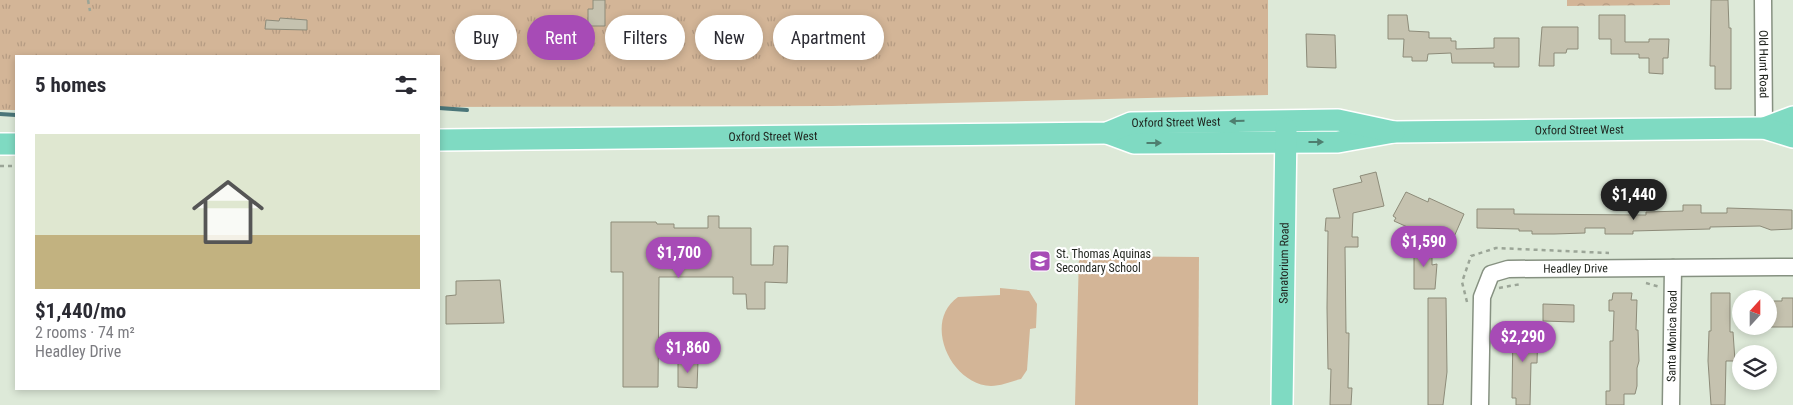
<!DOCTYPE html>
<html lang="en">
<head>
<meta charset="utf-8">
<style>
  body { margin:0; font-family:"Roboto Condensed",sans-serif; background:#f7f7f7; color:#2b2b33; height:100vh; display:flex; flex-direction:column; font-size:19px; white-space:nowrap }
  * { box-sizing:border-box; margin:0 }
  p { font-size:16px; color:#7c7c81 }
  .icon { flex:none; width:28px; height:28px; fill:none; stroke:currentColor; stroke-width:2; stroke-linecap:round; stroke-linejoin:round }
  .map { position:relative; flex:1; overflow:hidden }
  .side { position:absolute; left:15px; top:55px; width:425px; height:335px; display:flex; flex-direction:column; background:#fff; border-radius:0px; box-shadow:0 2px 8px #0003 }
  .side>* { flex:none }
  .hud { position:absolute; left:455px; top:15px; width:475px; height:45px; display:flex; gap:10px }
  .needle { width:32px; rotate:21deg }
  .tools { position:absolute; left:1732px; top:290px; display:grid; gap:10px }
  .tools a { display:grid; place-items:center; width:45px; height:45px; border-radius:50%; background:#fff; box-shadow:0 2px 8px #0003; font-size:25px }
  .price { position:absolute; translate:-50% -42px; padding:0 11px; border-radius:18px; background:#a74bb6; color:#fff; font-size:16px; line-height:32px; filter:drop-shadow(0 1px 2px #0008) }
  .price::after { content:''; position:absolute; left:50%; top:30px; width:15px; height:11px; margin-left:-8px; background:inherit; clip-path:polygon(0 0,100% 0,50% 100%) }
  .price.on { background:#222; color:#fff }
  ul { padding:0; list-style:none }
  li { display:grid; align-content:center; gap:10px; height:265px; padding:0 20px }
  li span { display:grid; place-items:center; height:155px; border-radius:0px; color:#555 }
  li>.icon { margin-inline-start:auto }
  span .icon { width:90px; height:90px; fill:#fffc; stroke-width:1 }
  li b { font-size:21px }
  h2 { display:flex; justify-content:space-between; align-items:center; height:60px; padding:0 20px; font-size:21px }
  .chip { padding:0 18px; border-radius:22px; background:#fff; box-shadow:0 2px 8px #0003; font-size:18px; line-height:45px }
  .chip.on { background:#a74bb6; color:#fff }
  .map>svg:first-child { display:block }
</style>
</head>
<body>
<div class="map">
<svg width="1793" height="405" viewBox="0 0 1793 405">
  <defs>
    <pattern id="grass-tufts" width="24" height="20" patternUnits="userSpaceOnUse" patternTransform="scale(1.25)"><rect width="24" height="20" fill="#d3b597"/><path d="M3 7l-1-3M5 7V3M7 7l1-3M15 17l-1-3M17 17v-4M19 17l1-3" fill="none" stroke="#b59b82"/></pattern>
    <pattern id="forest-crowns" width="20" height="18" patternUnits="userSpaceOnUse" patternTransform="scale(1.25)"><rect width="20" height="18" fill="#d3b597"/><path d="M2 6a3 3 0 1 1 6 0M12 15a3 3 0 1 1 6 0" fill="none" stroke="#b59b82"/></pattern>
  </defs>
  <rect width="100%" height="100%" fill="#dde9d8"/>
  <path fill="url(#grass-tufts)" d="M 0,0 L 1268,0 L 1268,95 L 832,106 L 439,107 L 439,56 L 16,56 L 16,110 L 0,110 Z"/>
  <path fill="url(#forest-crowns)" d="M 1567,0 L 1670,0 L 1670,5 L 1567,6 Z"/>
  <g fill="#d3b597">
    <path d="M 1079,256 L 1199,257 L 1198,405 L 1075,405 Z"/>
    <path d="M 1000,288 L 1029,291 L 1037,304 L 1036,328 L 1030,329 L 1027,370 L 1021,379 C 1012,381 1001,386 991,386 C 951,385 922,322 958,297 L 1000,295 Z"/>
  </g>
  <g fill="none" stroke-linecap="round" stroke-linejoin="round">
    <g stroke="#4b7679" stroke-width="4">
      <path d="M 439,108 L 467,110"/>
      <path d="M 0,114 L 16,115"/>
    </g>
  </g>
  <g fill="#c5c2af" stroke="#8d8b79">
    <path d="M 593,0 L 605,0 L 605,26 L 588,26 L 588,9 L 593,9 Z"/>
    <path d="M 1711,0 L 1728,0 L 1729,28 L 1731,28 L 1731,89 L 1715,89 L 1715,66 L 1710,66 Z"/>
    <path d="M 1388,15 L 1407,15 L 1409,31 L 1429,32 L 1429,38 L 1451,38 L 1451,41 L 1456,41 L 1456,49 L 1494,48 L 1494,38 L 1519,38 L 1519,67 L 1494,67 L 1494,63 L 1452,63 L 1451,53 L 1428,54 L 1427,61 L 1412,61 L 1412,57 L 1403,57 L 1404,39 L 1388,39 Z"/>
    <path d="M 1599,15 L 1625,15 L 1625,42 L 1649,42 L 1649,39 L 1669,39 L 1668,58 L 1663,58 L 1663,74 L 1649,73 L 1649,58 L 1639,58 L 1639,54 L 1611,54 L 1611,39 L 1599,39 Z"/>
    <path d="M 280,18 L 307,20 L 307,30 L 265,29 L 266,20 L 279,21 Z"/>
    <path d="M 1542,27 L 1578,27 L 1578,49 L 1567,49 L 1566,53 L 1554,53 L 1554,66 L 1539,66 Z"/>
    <path d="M 1306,34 L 1335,35 L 1336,68 L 1307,67 Z"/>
    <path d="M 1376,172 L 1384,206 L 1353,213 L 1352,237 L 1358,237 L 1358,247 L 1345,247 L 1346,333 L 1349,333 L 1348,388 L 1352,388 L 1351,405 L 1330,405 L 1331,369 L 1328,369 L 1327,308 L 1328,231 L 1325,231 L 1326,218 L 1340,218 L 1333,189 L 1362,182 L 1360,176 Z"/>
    <path d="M 1406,192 L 1428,202 L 1429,198 L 1464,214 L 1450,246 L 1394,221 L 1396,218 L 1393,216 Z"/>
    <path d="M 1683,205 L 1701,205 L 1701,213 L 1727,213 L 1727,208 L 1792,210 L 1792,229 L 1771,230 L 1760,226 L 1710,227 L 1710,229 L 1633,231 L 1633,234 L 1605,234 L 1605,228 L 1585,228 L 1585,233 L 1554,234 L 1532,234 L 1532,231 L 1519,231 L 1519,229 L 1477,228 L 1477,209 L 1514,209 L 1514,214 L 1646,215 L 1646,212 L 1683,211 Z"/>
    <path d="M 708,216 L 719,216 L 719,228 L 751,228 L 751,265 L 773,265 L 774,246 L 788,246 L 787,283 L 765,282 L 765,309 L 747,309 L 746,294 L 733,294 L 733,277 L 659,277 L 658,387 L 623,387 L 623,272 L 611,272 L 611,222 L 656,222 L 657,224 L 674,224 L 674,228 L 708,228 Z"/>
    <path d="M 1414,246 L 1432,246 L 1432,265 L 1437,264 L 1435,289 L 1414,289 Z"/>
    <path d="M 500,280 L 504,323 L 446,324 L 446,296 L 456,295 L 456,281 Z"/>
    <path d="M 1613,293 L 1632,293 L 1631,300 L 1637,300 L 1636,330 L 1638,330 L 1639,361 L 1637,368 L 1637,386 L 1635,394 L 1624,394 L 1624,405 L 1606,405 L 1606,391 L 1610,391 L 1610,341 L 1613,341 L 1614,311 L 1609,311 L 1609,300 L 1612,300 Z"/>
    <path d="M 1711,293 L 1730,293 L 1730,332 L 1733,332 L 1735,361 L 1726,361 L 1725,405 L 1711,405 L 1708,361 L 1709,331 L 1711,331 Z"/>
    <path d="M 1428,298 L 1446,298 L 1447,372 L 1443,405 L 1428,405 Z"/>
    <path d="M 1782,298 L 1793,298 L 1793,327 L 1770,327 L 1770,301 L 1782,301 Z"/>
    <path d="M 1543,304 L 1574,305 L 1574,322 L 1543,321 Z"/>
    <path d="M 1513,327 L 1538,328 L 1537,363 L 1531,363 L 1530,405 L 1516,405 L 1516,398 L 1512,398 Z"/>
    <path d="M 678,360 L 698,361 L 697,388 L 678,387 Z"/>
  </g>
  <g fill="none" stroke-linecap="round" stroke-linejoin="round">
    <g stroke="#869181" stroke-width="19">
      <g id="minor">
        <path id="s1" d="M 1763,0 L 1764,128"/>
        <path id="s2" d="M 1480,405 L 1482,297 L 1491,274 L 1508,269 L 1793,267"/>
        <path id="s3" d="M 1671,405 L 1673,268"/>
      </g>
    </g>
    <g stroke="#fff" stroke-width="24">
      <g id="major">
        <path d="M 1764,128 L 1793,117"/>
        <path id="s4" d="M 1107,133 L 1134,143 L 1338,142 L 1394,132 L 1764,128 L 1793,137"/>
        <path id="s5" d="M 439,140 L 1107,133 L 1131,123 L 1338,120 L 1394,132"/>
        <path d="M 0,144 L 16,144"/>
        <path id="s6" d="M 1282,405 L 1286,128"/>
      </g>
    </g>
    <g stroke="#9ba597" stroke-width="2.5" stroke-dasharray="4 4" stroke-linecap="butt">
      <path d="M 88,0 L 90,11"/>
      <path d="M 0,166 L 16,166"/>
      <path d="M 1646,283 L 1660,287"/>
      <path d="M 1499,288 L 1521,284"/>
      <path d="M 1467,302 L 1462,282 L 1471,256 L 1496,248 L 1609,253"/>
    </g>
    <use href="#minor" stroke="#fff" stroke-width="16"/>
    <use href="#major" stroke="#7fdac2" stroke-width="21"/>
  </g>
  <defs><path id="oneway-solid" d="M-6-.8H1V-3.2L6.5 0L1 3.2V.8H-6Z" transform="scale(1.25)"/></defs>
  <g fill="#4e7e6f">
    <use href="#oneway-solid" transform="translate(1237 121) rotate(179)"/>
    <use href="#oneway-solid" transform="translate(1316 142)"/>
    <use href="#oneway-solid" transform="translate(1154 143)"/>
  </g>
  <defs>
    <g id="school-square" transform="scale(1.125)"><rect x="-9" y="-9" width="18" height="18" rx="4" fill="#a74bb6" stroke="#fff"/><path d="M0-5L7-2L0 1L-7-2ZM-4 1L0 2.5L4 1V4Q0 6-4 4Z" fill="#fff"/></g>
  </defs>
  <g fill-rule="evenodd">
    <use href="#school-square" x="1040" y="261"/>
  </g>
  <g text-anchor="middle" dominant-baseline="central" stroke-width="4.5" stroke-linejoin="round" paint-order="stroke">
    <g font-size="12" fill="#1e221c" stroke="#fff">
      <text stroke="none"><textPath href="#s1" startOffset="64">Old Hunt Road</textPath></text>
      <text stroke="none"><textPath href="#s5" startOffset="739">Oxford Street West</textPath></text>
      <text stroke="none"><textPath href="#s4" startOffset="475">Oxford Street West</textPath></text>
      <text stroke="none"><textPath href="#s5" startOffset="334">Oxford Street West</textPath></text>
      <text stroke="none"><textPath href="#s6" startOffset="142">Sanatorium Road</textPath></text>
      <text stroke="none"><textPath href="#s2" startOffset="218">Headley Drive</textPath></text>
      <text stroke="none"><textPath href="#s3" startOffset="69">Santa Monica Road</textPath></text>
    </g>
    <g font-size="12" fill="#1e221c" stroke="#fff" text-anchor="start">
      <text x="1056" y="254">St. Thomas Aquinas<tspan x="1056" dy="14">Secondary School</tspan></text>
    </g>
  </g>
</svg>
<div class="tools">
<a><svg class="needle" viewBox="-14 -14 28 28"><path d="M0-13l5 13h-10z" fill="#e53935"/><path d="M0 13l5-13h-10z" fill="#7c7c81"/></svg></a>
<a><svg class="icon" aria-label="layers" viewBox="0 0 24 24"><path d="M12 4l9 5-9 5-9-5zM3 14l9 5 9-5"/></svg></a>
</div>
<b class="price on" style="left:1634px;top:221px">$1,440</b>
<b class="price" style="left:1424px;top:268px">$1,590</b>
<b class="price" style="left:679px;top:279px">$1,700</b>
<b class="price" style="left:1523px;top:363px">$2,290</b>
<b class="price" style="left:688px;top:374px">$1,860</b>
<div class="hud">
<a class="chip">Buy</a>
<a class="chip on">Rent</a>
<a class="chip">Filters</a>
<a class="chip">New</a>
<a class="chip">Apartment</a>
</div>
<section class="side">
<h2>5 homes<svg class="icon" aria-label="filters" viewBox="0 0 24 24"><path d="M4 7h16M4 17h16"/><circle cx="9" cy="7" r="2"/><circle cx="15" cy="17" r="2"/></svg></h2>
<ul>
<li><span style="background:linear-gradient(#dfe7d0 65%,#c2b280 0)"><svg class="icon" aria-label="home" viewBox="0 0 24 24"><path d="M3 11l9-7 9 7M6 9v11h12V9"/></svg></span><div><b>$1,440/mo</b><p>2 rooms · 74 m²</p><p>Headley Drive</p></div></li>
</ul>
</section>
</div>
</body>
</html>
